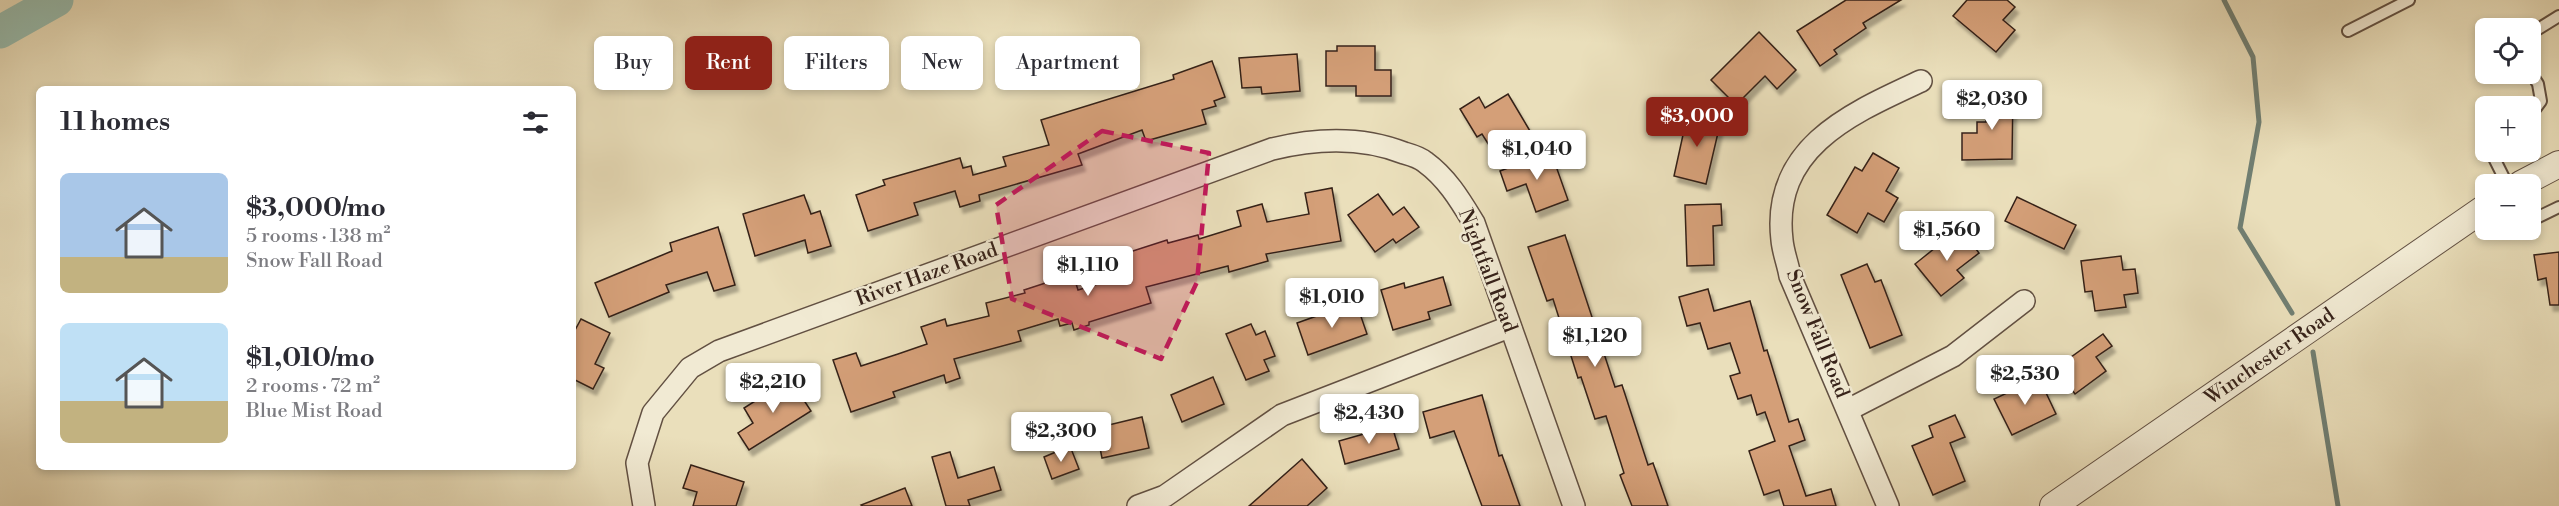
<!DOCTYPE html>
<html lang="en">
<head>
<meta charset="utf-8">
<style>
  body { margin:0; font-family:"Libre Bodoni",serif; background:#f7f7f7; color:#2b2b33; height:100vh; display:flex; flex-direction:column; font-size:22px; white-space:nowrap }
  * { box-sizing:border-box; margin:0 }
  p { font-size:20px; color:#7c7c81 }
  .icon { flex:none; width:33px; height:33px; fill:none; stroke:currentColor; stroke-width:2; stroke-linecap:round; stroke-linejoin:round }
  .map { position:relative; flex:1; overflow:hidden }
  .panel { position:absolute; left:36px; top:86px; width:540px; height:384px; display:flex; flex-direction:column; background:#fff; border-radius:9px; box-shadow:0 3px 9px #0003 }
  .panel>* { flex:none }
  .guide { position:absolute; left:594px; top:36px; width:570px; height:54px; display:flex; gap:12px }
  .controls { position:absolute; left:2475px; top:18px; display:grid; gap:12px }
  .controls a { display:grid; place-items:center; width:66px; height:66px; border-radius:9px; background:#fff; box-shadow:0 3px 9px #0003; font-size:30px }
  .price { position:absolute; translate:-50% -51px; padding:0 14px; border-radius:6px; background:#fff; color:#222; font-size:20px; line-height:39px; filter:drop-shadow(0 2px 3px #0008) }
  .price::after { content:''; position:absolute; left:50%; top:36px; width:18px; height:14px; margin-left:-9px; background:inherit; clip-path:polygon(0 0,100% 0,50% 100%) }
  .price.on { background:#8f2418; color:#fff }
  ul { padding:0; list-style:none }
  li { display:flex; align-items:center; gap:18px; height:150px; padding:0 24px }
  li span { display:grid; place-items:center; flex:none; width:168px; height:120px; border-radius:9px; color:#555 }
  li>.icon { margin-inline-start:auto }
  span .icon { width:72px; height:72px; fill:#fffc; stroke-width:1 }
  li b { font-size:26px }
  h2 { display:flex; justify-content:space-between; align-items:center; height:72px; padding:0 24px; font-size:26px }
  .pill { padding:0 21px; border-radius:9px; background:#fff; box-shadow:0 3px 9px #0003; font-size:21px; line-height:54px }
  .pill.on { background:#8f2418; color:#fff }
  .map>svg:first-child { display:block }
</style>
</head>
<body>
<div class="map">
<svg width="2559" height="506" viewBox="0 0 2559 506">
  <defs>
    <filter id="shadow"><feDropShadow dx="3.5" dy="6" stdDeviation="1.5" flood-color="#0004"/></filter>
  </defs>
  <rect width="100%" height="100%" fill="#eadfbb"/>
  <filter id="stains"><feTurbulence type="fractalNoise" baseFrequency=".00333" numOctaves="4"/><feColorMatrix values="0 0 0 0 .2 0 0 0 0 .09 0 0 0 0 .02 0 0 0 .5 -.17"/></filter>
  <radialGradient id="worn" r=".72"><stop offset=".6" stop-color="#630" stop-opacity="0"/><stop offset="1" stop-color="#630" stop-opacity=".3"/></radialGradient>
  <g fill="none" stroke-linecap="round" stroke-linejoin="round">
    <g stroke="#707f73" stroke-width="5">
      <path d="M 2224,0 L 2253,57 L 2259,122 L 2240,228 L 2292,313"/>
      <path d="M 2313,352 L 2338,506"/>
    </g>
    <path stroke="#98bdaf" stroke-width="33" d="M 0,32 L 57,0"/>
  </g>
  <g fill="#d49f78" stroke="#352119" stroke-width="1.5" filter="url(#shadow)">
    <path d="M 1846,0 L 1901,0 L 1863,23 L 1866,28 L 1834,50 L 1837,54 L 1820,66 L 1797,31 Z"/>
    <path d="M 1967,0 L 2007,0 L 2015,7 L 2003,20 L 2015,30 L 1996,52 L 1953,16 Z"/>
    <path d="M 1759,32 L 1796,70 L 1777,89 L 1765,76 L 1736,105 L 1711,80 Z"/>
    <path d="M 1337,46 L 1375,46 L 1375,70 L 1391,70 L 1391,96 L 1356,96 L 1356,86 L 1326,86 L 1326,51 L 1337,51 Z"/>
    <path d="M 1297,54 L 1300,91 L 1262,94 L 1261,87 L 1242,88 L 1239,58 Z"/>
    <path d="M 1212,61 L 1225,97 L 1214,101 L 1216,106 L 1202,110 L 1206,124 L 1146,141 L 1142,130 L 1078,154 L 1082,165 L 979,195 L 980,201 L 960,207 L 955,191 L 914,203 L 918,215 L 868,231 L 856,195 L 885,185 L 883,180 L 960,158 L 963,168 L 971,166 L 973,175 L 1006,166 L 1003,157 L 1049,145 L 1041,120 L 1174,79 L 1173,75 Z"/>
    <path d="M 1986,92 L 2013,92 L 2012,159 L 1962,160 L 1962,133 L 1977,133 L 1977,122 L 1986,122 Z"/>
    <path d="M 1508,94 L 1530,131 L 1494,153 L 1482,134 L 1477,137 L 1460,109 L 1479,97 L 1485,108 Z"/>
    <path d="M 1688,112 L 1721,120 L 1706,184 L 1674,176 Z"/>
    <path d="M 1551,152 L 1568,200 L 1536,212 L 1526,184 L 1507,191 L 1500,171 Z"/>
    <path d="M 1873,153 L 1899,168 L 1886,191 L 1898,198 L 1884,222 L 1868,213 L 1857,233 L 1827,215 L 1855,167 L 1862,171 Z"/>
    <path d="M 1332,188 L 1341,241 L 1266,254 L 1268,261 L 1229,272 L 1228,266 L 1146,287 L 1151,303 L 1089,322 L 1089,325 L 1074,330 L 1072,323 L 1060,326 L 1058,319 L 1018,331 L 1021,341 L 954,359 L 960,378 L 946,383 L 944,375 L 893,392 L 895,397 L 851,412 L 833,360 L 856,353 L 861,366 L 898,354 L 927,344 L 921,327 L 945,319 L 947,326 L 989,316 L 986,303 L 1025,293 L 1024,290 L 1073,274 L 1078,290 L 1114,279 L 1108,259 L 1167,240 L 1168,243 L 1198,235 L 1199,239 L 1241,226 L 1237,211 L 1262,204 L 1267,222 L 1309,214 L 1305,193 Z"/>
    <path d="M 1378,194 L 1393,215 L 1404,207 L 1419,227 L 1396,243 L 1393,239 L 1375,252 L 1348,215 Z"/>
    <path d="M 804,195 L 811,214 L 820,211 L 831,246 L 808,253 L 805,240 L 755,256 L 743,214 Z"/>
    <path d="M 2017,197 L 2076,225 L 2064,249 L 2005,221 Z"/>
    <path d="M 1721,204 L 1722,225 L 1713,226 L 1714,265 L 1687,266 L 1685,205 Z"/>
    <path d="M 718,227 L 735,285 L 714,291 L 707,272 L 666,285 L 669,292 L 609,317 L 595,283 L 672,251 L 670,243 Z"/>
    <path d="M 1960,228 L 1979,253 L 1957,270 L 1964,278 L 1941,296 L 1915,264 Z"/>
    <path d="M 1565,235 L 1615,387 L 1622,385 L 1648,465 L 1653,463 L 1668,506 L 1632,506 L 1620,475 L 1624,473 L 1606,416 L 1595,419 L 1581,377 L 1578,378 L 1553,299 L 1547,301 L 1528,247 Z"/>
    <path d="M 2559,252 L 2559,305 L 2550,305 L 2546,278 L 2538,280 L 2534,255 Z"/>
    <path d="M 2121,256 L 2123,270 L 2135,269 L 2138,293 L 2124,295 L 2126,307 L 2095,311 L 2092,291 L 2085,292 L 2081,261 Z"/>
    <path d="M 1867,264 L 1875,282 L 1881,280 L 1902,335 L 1870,348 L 1841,275 Z"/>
    <path d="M 1443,277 L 1451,305 L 1428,312 L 1430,319 L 1393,330 L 1381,290 L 1404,283 L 1405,288 Z"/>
    <path d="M 1708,289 L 1714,311 L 1750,301 L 1764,351 L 1767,350 L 1789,422 L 1798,419 L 1805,440 L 1789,446 L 1806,496 L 1831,489 L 1836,506 L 1784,506 L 1779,490 L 1764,495 L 1749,451 L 1775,441 L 1765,412 L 1757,415 L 1751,395 L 1738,399 L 1730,376 L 1740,373 L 1730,343 L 1708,349 L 1700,323 L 1687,326 L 1679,297 Z"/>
    <path d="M 1356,302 L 1367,334 L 1308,355 L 1297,323 Z"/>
    <path d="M 581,319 L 610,333 L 595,364 L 604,368 L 593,389 L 573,379 L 573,334 Z"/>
    <path d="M 1251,324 L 1256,335 L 1265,331 L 1275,356 L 1264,360 L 1269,371 L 1246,380 L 1226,334 Z"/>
    <path d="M 2103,334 L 2112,346 L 2096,357 L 2106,371 L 2075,394 L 2056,368 Z"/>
    <path d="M 1213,377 L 1224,404 L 1182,422 L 1171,395 Z"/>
    <path d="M 2039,378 L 2056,414 L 2012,435 L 1994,399 Z"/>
    <path d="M 790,379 L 811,411 L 749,450 L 738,433 L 753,423 L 744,408 Z"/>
    <path d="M 1482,395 L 1499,456 L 1502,455 L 1520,506 L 1482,506 L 1454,431 L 1430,438 L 1423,412 Z"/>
    <path d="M 1955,415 L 1965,437 L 1950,443 L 1965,481 L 1933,495 L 1912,446 L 1933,437 L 1929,426 Z"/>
    <path d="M 1142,417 L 1149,448 L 1102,458 L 1096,428 Z"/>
    <path d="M 1392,426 L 1399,449 L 1345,464 L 1339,441 Z"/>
    <path d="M 1070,446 L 1079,469 L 1052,479 L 1044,457 Z"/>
    <path d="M 950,452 L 958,478 L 994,467 L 1001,490 L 968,500 L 970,506 L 946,506 L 932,457 Z"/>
    <path d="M 1302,459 L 1327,488 L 1307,506 L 1249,506 Z"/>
    <path d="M 691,465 L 744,482 L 736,506 L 693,506 L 697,492 L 683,488 Z"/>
    <path d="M 905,488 L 912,506 L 862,506 L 861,505 Z"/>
  </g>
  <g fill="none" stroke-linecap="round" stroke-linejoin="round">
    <g stroke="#625042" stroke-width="14">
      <g id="service">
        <path d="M 2348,31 L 2409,0"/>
        <path d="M 2530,34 L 2559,16"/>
        <path d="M 2530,71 L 2538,84 L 2541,101 L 2530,116"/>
        <path d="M 2491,152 L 2507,184"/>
        <path d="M 2530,221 L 2559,207"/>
      </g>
    </g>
    <g stroke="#625042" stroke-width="24">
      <g id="minor">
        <path d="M 1848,410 L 1953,356 L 2024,301"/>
        <path d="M 644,506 L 637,463 L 653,413 L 690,368 L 719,351 L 1272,149 C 1317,138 1361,136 1404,153 C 1411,155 1419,157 1425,162 C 1447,178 1460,200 1474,223 L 1574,506"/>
        <path d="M 1138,506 L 1165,496 L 1282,415 L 1509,327"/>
        <path d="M 1888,506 L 1790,276 C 1788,264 1783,252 1782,240 C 1771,147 1852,113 1921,81"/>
      </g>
    </g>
    <g stroke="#625042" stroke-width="28">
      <g id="tertiary">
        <path d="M 2521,184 L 2559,164"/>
        <path d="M 2053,506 L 2486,207"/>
      </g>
    </g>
    <use href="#service" stroke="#f1ead3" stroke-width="10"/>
    <use href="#minor" stroke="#f1ead3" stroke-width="21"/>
    <use href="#tertiary" stroke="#f1ead3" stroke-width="26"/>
  </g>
  <path fill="#c2185b" fill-opacity="0.2" stroke="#c2185b" stroke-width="4.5" stroke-dasharray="12 8" stroke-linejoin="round" d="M 1102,131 L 1209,153 L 1197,282 L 1161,359 L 1012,299 L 996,205 Z"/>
  <g text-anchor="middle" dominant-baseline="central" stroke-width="5" stroke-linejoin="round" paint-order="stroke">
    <g font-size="20" fill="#352119" stroke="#f1ead3">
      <text transform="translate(1487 271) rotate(69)">Nightfall Road</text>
      <text transform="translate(927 275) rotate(-20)">River Haze Road</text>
      <text transform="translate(1817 334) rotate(68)">Snow Fall Road</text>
      <text transform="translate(2270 357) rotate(-35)">Winchester Road</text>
    </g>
  </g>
  <rect width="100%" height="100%" filter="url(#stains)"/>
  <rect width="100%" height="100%" fill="url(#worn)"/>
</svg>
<div class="controls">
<a><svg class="icon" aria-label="locate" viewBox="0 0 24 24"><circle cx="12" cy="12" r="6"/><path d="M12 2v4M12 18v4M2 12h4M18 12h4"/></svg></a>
<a>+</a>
<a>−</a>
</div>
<b class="price" style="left:1992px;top:131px">$2,030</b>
<b class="price on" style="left:1697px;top:148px">$3,000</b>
<b class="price" style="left:1537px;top:181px">$1,040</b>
<b class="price" style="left:1947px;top:262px">$1,560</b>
<b class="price" style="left:1088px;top:297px">$1,110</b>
<b class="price" style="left:1332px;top:329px">$1,010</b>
<b class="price" style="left:1595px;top:368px">$1,120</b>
<b class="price" style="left:2025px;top:406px">$2,530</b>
<b class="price" style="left:773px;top:414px">$2,210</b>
<b class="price" style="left:1369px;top:445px">$2,430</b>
<b class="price" style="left:1061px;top:463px">$2,300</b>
<div class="guide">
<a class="pill">Buy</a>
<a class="pill on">Rent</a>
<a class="pill">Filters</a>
<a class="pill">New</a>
<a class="pill">Apartment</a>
</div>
<section class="panel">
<h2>11 homes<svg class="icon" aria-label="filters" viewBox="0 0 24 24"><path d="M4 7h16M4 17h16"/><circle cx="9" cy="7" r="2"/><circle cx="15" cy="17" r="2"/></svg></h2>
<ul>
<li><span style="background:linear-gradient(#a9c7e8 70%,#c2b280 0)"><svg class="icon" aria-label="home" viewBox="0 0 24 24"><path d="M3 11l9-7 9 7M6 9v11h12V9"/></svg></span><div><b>$3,000/mo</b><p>5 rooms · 138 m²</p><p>Snow Fall Road</p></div></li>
<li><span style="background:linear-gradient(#bfe0f5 65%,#c2b280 0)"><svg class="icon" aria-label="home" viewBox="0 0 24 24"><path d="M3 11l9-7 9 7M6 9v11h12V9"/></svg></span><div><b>$1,010/mo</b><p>2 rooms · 72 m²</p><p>Blue Mist Road</p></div></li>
</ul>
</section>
</div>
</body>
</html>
